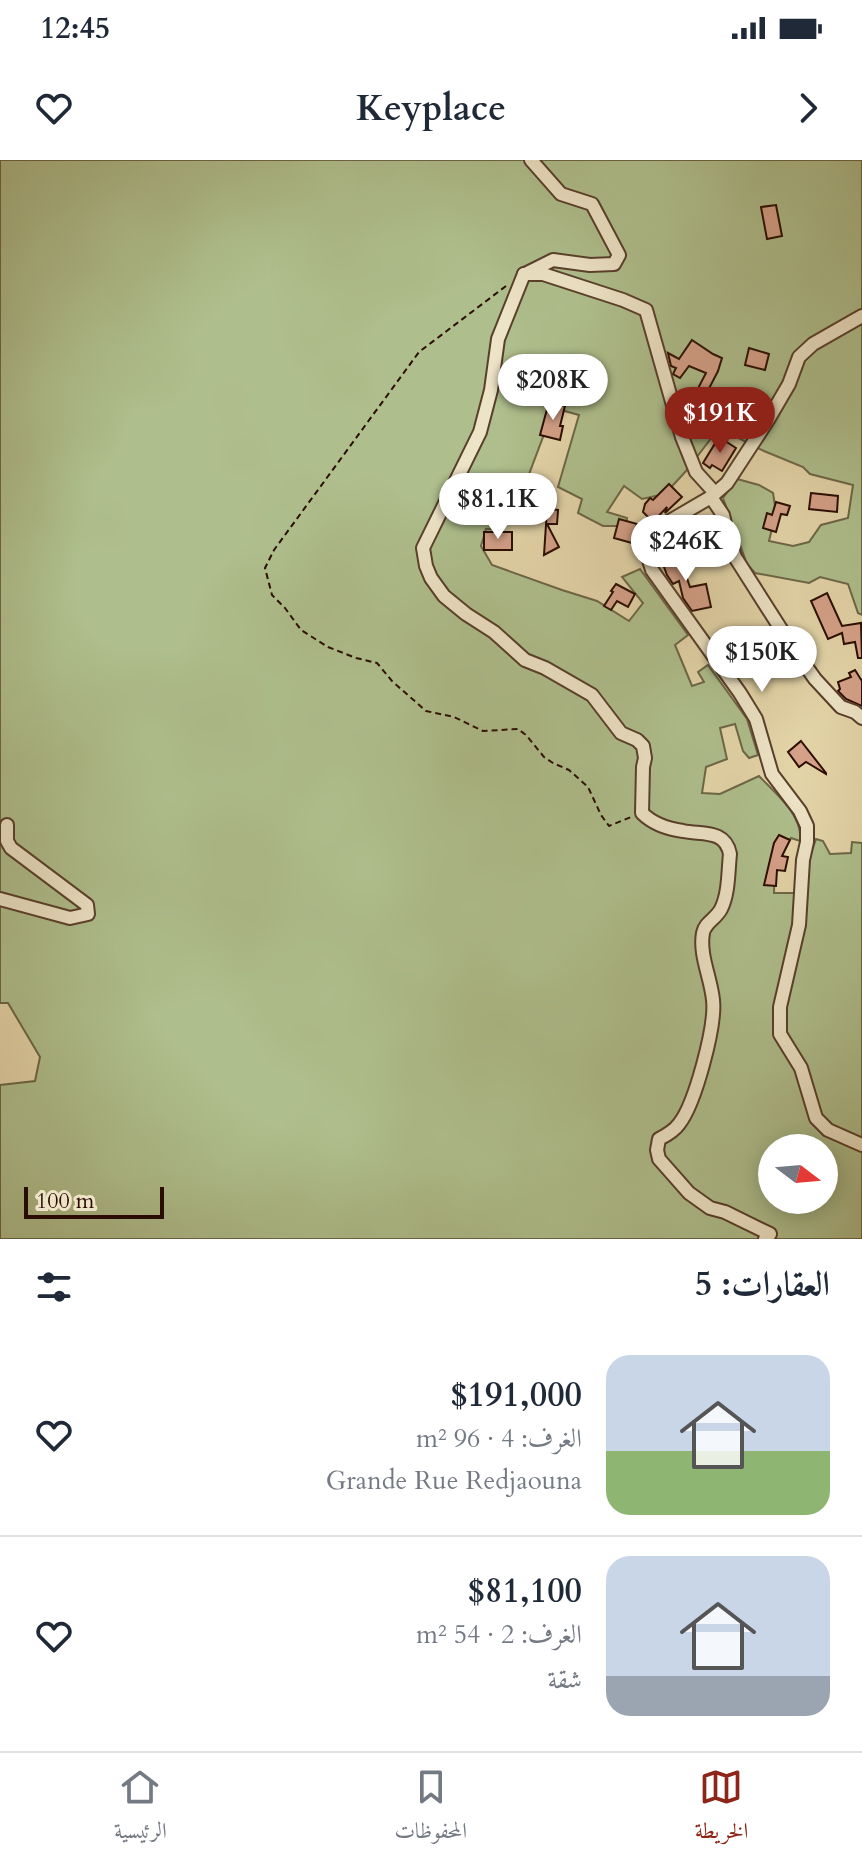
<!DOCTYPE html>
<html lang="ar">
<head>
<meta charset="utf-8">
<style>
  body { margin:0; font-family:Cardo,Amiri,serif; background:#f6f6f7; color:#1f2937; direction:rtl; height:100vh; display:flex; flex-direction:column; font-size:30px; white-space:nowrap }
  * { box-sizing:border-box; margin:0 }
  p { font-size:26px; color:#747a83 }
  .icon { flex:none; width:44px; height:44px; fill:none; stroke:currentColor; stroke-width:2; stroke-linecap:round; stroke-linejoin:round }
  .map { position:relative; height:1079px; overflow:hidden; direction:ltr }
  .panel { display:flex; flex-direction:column; background:#fff; flex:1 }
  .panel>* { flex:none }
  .needle { width:52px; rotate:106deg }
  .controls { position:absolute; left:758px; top:974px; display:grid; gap:16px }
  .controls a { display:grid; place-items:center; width:80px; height:80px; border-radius:50%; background:#fff; box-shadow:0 4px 20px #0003; font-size:40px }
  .scale { position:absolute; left:24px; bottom:20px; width:140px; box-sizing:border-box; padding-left:8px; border:4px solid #2a0d00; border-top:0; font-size:22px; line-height:28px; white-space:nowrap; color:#2a0d00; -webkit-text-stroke:6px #ede3c6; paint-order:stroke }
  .price { position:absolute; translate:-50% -68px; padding:0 18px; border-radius:28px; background:#fff; color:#222; font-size:26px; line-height:52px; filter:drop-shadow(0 2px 4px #0008) }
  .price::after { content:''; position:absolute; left:50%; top:48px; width:24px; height:18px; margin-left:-12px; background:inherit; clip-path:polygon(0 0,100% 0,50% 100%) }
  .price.on { background:#8f2418; color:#fff }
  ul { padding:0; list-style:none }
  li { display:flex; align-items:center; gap:24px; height:200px; padding:0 32px }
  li+li { border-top:2px solid #e0e1e3 }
  li span { display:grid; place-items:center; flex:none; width:224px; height:160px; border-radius:24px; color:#555 }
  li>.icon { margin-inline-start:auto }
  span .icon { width:96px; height:96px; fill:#fffc; stroke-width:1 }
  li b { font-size:34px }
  h2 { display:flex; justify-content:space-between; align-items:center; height:96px; padding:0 32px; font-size:34px }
  .status { display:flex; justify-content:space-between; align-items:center; height:56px; padding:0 40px; background:#fff; direction:ltr }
  .status svg { height:22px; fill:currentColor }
  header { display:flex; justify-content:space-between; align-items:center; height:104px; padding:0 32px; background:#fff; font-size:36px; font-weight:700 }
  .tab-bar { display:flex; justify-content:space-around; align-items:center; height:112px; border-top:2px solid #e0e1e3; background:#fff; font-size:22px; color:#747a83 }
  .tab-bar a { display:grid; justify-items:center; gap:4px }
  .tab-bar .on { color:#8f2418 }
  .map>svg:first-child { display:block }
</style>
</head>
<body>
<div class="status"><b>12:45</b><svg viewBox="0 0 49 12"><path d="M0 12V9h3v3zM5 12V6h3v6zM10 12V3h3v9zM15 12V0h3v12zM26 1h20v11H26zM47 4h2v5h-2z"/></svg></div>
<header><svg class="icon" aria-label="forward" viewBox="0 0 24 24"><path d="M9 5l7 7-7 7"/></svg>Keyplace<svg class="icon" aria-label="heart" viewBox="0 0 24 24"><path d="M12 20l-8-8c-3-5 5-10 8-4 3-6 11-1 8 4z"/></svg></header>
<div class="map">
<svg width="862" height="1079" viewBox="0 0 862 1079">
  <rect width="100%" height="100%" fill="#e3d4a8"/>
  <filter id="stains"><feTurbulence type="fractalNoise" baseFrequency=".0025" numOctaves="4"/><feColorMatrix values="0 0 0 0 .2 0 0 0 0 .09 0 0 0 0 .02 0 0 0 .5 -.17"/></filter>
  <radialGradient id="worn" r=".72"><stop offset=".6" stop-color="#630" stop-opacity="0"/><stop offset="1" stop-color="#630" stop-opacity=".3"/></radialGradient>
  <path fill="#aebe8c" stroke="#6c6646" stroke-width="2" fill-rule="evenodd" d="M 0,0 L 862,0 L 862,455 L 858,453 L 848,424 L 820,417 L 809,423 L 755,413 L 747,404 L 723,338 L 737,319 L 759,325 L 773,333 L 776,352 L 769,381 L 793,386 L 809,382 L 821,365 L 848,358 L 853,325 L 810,314 L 803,307 L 764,291 L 719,268 L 686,311 L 665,334 L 642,339 L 624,326 L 607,352 L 627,358 L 626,366 L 603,366 L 578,353 L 582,339 L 558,327 L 579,255 L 554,248 L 526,322 L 502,370 L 486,369 L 481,386 L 492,405 L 562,430 L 597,441 L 629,461 L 643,443 L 622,417 L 640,409 L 688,475 L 675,485 L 692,526 L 704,522 L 698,512 L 708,505 L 747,559 L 758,595 L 749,598 L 743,591 L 735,564 L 720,568 L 727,599 L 706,607 L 702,633 L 720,634 L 759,616 C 776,634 803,655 800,681 L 791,678 L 775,699 L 774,733 L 805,733 L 809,699 L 816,679 L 823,681 L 830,694 L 851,693 L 852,682 L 862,683 L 862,1079 L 0,1079 L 0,925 L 35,921 L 40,897 L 8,843 L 0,843 ZM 772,988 L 824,988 L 824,1040 L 772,1040 Z"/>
  <g fill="#d5a189" stroke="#2a0d00" stroke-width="2">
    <path d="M 776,45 L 782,76 L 767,79 L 761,47 Z"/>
    <path d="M 692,180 L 713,194 L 722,198 L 718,211 L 702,242 L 693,238 L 706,213 L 689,206 L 680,218 L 673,214 L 676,208 L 671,206 L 668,193 L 679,199 Z"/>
    <path d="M 749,188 L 769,194 L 765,210 L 745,205 Z"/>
    <path d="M 549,242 L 565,246 L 560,266 L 563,266 L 560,280 L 540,275 Z"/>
    <path d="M 719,277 L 736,288 L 722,311 L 712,305 L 710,308 L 703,303 Z"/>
    <path d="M 669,324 L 682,337 L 665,353 L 667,347 L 653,362 L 643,352 L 645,344 L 650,338 L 653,340 Z"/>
    <path d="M 811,333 L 838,336 L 837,352 L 809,349 Z"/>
    <path d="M 776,342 L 790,346 L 787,355 L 781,354 L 776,372 L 763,368 L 767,353 L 772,355 Z"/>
    <path d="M 547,349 L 558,350 L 557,364 L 547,364 L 559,387 L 544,395 Z"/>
    <path d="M 619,359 L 637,364 L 632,383 L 614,378 Z"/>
    <rect x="484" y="372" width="28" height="18"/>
    <path d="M 664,381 L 673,384 L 670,398 L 679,395 L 690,427 L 706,424 L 711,447 L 692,451 L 683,438 L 679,421 L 673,424 L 667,415 L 664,407 L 670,403 L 665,389 L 663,388 Z"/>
    <path d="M 616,424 L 635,434 L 628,447 L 617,441 L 611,450 L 604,446 L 613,432 L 611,431 Z"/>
    <path d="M 827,433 L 842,466 L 861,463 L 862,498 L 858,498 L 855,482 L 844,484 L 842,473 L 828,479 L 811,441 Z"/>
    <path d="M 855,510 L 862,521 L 862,546 L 846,539 L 838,531 L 840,529 L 838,522 L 851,517 L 849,513 Z"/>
    <path d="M 801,581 L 826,613 L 826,614 L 806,602 L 799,607 L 788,592 Z"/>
    <path d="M 779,675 L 790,680 L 782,696 L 788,697 L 785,711 L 777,710 L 776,726 L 764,725 L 774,683 Z"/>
  </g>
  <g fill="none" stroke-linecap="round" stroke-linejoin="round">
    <g stroke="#583f2a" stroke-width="16">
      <g id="minor">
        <path d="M 527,113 L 553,100 L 590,105 L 614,104 L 619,95 L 592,44 L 561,34 L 531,0"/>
        <path d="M 524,114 L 498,179 L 491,230 L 480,272 L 423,388 L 426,406 L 431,418 L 444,436 L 466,454 L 494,472 L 525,500 L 545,508 L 592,535 L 621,573 L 637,580 L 643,586 L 645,598 L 643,607 L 642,653 C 652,663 668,669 683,671 C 702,675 725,669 730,694 C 728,712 729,733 721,749 C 716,759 705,762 703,773 C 699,795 711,818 713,840 C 716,866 695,944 679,964 C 674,971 667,975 659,979 L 657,990 L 659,999 L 689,1033 L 710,1048 L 725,1052 L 770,1074 L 765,1079"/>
        <path d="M 524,114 L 543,114 L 623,140 L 646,150 L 682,277 L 696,312 L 715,333"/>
        <path d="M 862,156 L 813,184 L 799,197 L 789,224 L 768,260 L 727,323 L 711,337 L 663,365 L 652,379 L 648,397 L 652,410 L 740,533 L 756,559 L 772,614 L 800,651 L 807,666 L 807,682 L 803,700 L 799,765 L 780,847 L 780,874 L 801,908 L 816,958 L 828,970 L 862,985"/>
        <path d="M 711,337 L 723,355 L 728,377 L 735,397 L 793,488 L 815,519 L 841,547 L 855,552 L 862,558"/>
        <path d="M 0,739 L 70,758 L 88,754 L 87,745 L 11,688 L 7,681 L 7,665"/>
      </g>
    </g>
    <path stroke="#2a0d00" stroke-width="2" stroke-dasharray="6 4" stroke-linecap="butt" d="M 506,126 L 419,192 L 274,390 L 265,408 L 272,435 L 285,448 L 301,470 L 328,487 L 356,498 L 377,503 L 392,521 L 426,551 L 454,557 L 483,571 L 518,569 L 526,575 L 544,597 L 553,603 L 569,610 L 588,627 L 601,655 L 609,666 L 631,657"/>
    <use href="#minor" stroke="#ede3c6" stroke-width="12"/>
  </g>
  <rect width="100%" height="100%" filter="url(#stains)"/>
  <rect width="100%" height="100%" fill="url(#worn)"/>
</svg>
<div class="controls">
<a><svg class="needle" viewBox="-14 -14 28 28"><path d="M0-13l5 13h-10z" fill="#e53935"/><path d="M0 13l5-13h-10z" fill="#747a83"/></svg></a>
</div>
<div class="scale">100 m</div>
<b class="price" style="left:553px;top:262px">$208K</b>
<b class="price on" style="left:720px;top:295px">$191K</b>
<b class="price" style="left:498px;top:381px">$81.1K</b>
<b class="price" style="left:686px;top:423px">$246K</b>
<b class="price" style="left:762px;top:534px">$150K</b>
</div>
<section class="panel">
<h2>العقارات: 5<svg class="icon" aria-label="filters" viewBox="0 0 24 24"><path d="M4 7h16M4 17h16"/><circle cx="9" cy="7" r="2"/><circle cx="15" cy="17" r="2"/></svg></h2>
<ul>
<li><span style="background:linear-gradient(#c9d6e8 60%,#8fb573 0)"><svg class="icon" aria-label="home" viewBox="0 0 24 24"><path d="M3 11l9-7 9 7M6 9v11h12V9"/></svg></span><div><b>$191,000</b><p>الغرف: 4 · 96 m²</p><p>Grande Rue Redjaouna</p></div><svg class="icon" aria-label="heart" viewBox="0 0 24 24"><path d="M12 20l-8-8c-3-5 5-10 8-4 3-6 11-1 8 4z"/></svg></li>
<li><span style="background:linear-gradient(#c9d6e8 75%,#9aa5b1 0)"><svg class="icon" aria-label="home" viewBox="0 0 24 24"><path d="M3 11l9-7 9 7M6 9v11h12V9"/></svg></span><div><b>$81,100</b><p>الغرف: 2 · 54 m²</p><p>شقة</p></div><svg class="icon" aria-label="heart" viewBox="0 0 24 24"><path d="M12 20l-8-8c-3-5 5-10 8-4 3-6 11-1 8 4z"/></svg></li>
</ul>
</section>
<nav class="tab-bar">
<a class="on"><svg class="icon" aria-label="map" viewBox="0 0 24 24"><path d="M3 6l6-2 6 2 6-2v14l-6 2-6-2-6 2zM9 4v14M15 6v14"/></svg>الخريطة</a>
<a><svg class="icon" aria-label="saved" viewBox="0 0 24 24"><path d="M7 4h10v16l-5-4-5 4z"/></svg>المحفوظات</a>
<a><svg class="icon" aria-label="home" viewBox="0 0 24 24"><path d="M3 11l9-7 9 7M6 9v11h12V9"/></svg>الرئيسية</a>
</nav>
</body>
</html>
